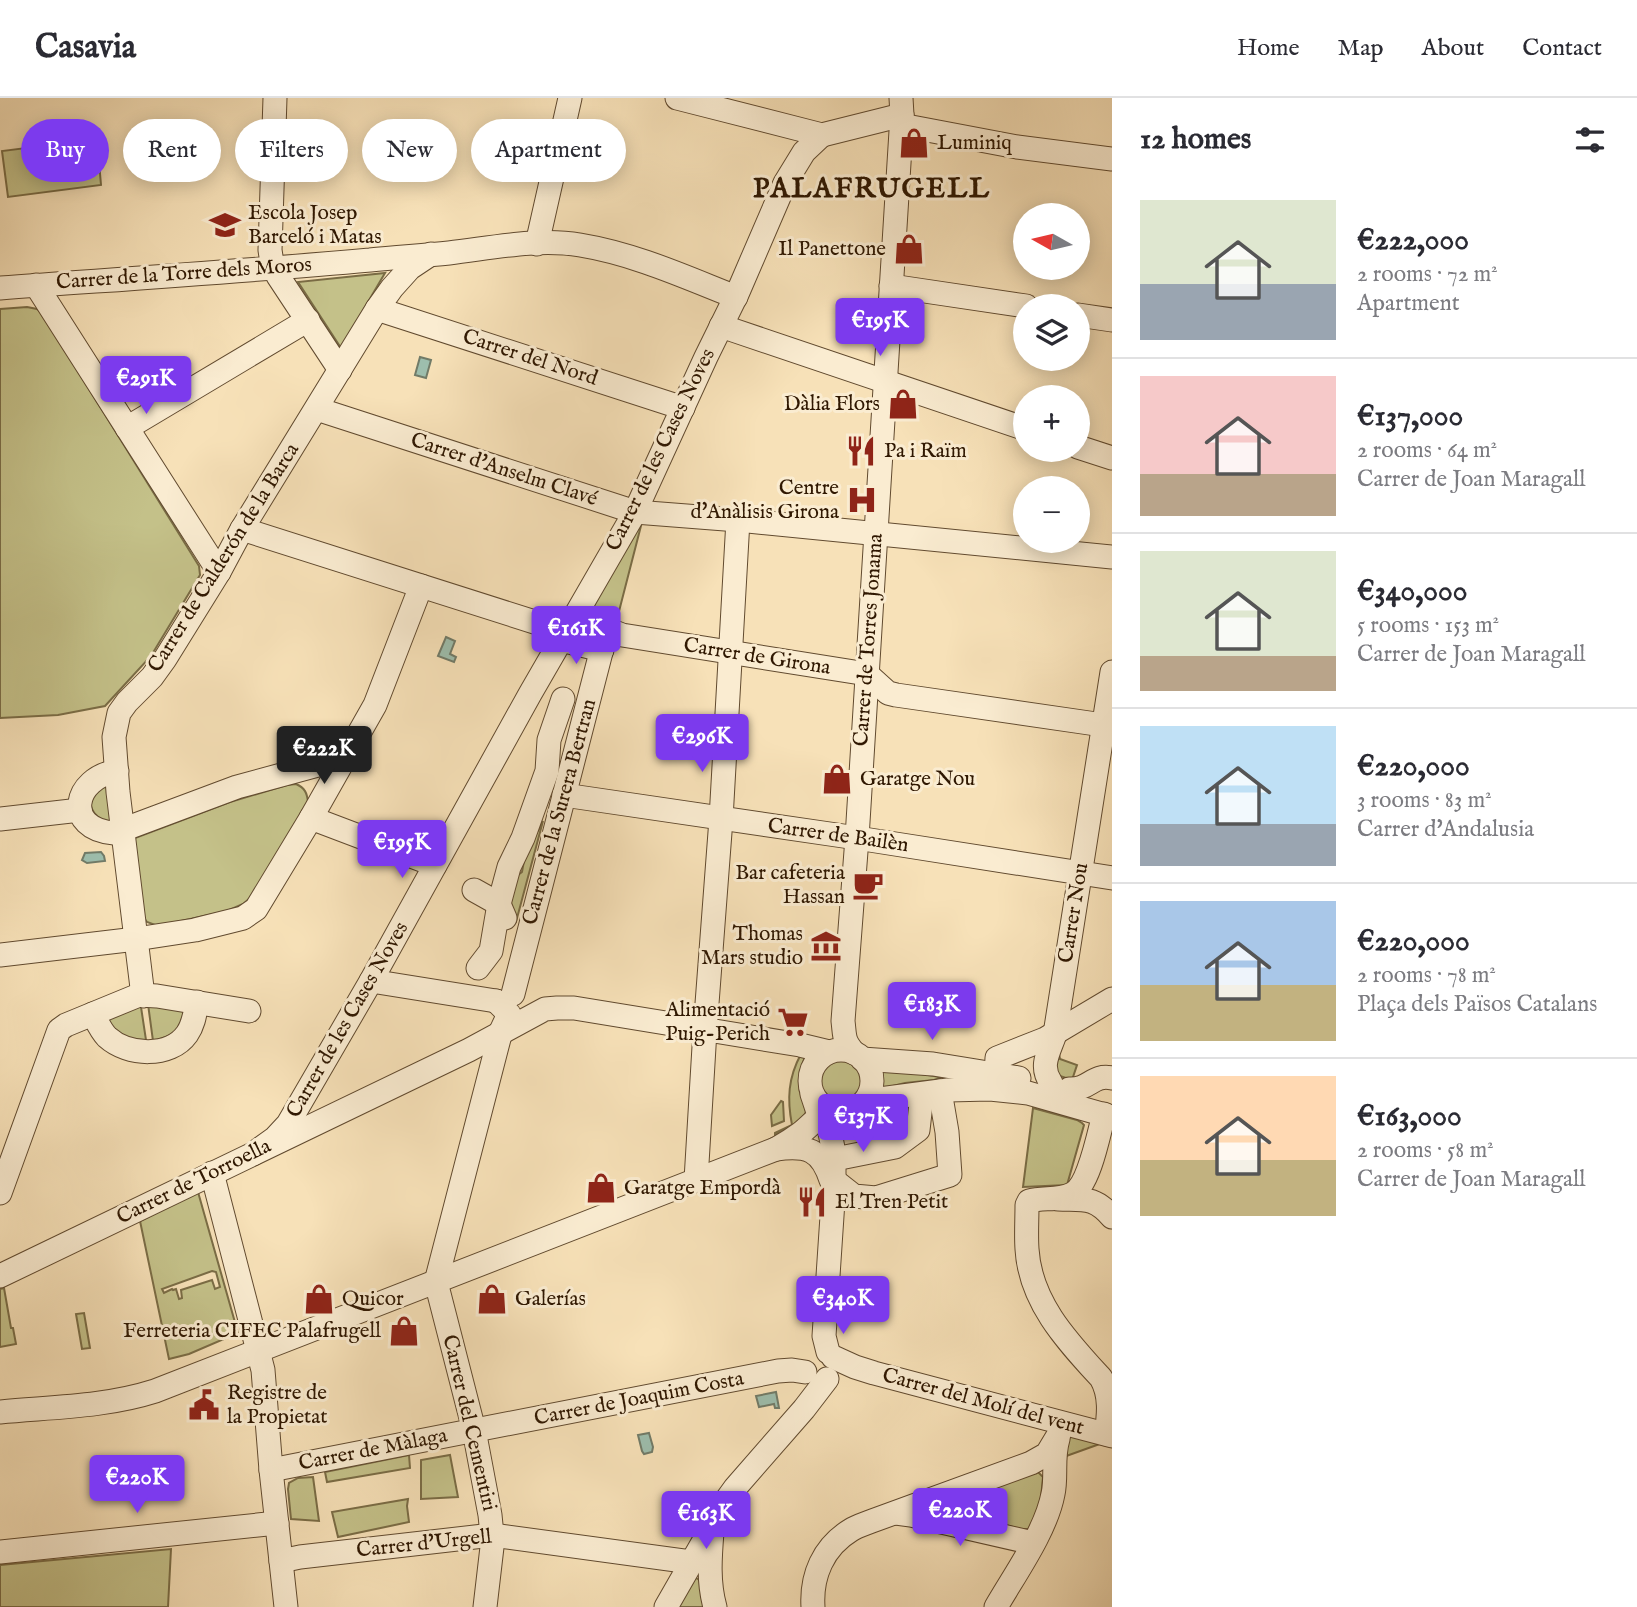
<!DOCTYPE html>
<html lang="en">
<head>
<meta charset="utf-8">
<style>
  body { margin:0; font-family:"IM FELL English",serif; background:#f2f2f3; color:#2b2b33; height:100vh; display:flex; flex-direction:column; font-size:26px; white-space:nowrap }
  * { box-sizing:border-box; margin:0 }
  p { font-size:23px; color:#7c7c81 }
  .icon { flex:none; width:38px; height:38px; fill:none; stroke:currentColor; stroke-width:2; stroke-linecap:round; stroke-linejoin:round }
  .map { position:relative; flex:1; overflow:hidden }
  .sheet { display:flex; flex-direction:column; background:#fff; width:525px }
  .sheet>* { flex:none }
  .hud { position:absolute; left:21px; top:21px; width:665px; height:63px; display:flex; gap:14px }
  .needle { width:46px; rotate:278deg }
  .controls { position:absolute; left:1013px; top:105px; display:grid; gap:14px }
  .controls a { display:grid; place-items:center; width:77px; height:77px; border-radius:50%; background:#fff; box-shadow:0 4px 18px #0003; font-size:35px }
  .price { position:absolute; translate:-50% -60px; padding:0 16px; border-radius:7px; background:#7c3aed; color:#fff; font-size:23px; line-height:46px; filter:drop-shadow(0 2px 4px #0008) }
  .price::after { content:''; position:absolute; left:50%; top:42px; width:21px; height:16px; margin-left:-10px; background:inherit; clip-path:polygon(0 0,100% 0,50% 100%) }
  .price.on { background:#222; color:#fff }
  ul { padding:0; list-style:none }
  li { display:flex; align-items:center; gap:21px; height:175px; padding:0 28px }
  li+li { border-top:2px solid #e1e1e2 }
  li span { display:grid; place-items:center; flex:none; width:196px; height:140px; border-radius:0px; color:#555 }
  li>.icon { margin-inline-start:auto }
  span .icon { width:84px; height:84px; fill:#fffc; stroke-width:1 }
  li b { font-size:30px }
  h2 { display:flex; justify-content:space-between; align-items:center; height:84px; padding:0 28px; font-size:30px }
  .tag { padding:0 24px; border-radius:32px; background:#fff; box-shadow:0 4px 18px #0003; font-size:24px; line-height:63px }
  .tag.on { background:#7c3aed; color:#fff }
  header { display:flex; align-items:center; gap:42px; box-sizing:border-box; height:98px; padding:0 35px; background:#fff; border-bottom:2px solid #e1e1e2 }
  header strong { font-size:33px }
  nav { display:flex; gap:38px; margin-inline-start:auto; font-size:24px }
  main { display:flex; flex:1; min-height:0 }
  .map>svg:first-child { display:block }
</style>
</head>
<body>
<header>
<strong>Casavia</strong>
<nav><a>Home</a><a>Map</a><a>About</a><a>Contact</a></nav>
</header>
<main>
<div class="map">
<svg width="1112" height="1509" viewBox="0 0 1112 1509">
  <rect width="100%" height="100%" fill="#f7e1b8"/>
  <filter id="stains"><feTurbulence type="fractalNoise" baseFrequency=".00286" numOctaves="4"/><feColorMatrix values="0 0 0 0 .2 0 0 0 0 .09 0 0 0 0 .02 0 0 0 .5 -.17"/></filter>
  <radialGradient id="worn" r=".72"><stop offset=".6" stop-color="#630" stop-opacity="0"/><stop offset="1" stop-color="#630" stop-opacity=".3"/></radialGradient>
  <g fill="#c4c189" stroke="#7a6c45" stroke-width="2" fill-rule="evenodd">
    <path d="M 97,41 L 101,87 L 8,99 L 2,53 Z"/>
    <path d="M 385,175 L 341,250 L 298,184 Z"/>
    <path d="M 27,209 L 37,211 L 42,215 L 199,468 L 200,477 L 151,558 L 105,608 L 58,617 L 0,620 L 0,211 Z"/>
    <path d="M 643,420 L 616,525 L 576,523 Z"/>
    <path d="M 107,685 L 112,725 C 99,723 84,710 94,697 C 98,693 103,689 107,685 Z"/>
    <path d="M 296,686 C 305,690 307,695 308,704 L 256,795 L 243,806 L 227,813 L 158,828 L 147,824 L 142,817 L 134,745 L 135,740 L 230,704 L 287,687 Z"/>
    <path d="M 543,723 L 516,824 L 509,821 L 513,781 L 522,774 L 525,757 Z"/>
    <path d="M 137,904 L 141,909 L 146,942 L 121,941 L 104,919 Z"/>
    <path d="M 148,906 L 185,909 C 180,933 177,937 153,943 Z"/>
    <path d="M 1058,951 L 1060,961 L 1077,967 L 1072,982 L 1054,976 Z"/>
    <path d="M 801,956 L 805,958 C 796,986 799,987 806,1014 C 801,1026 787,1031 775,1037 L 775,1035 L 792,1027 C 787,1001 788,980 801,956 Z"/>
    <circle cx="841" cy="982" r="21"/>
    <path d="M 886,970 L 940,979 L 940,980 L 934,982 L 905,985 L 885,990 L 883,989 L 882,973 Z"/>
    <path d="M 781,1003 L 783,1004 L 784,1023 L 772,1028 L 771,1017 Z"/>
    <path d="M 900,1009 L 901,1012 L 899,1016 C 879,1019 871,1024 857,1037 L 855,1036 C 863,1011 878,1012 900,1009 Z"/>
    <path d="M 1033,1010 L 1077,1022 L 1082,1025 L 1084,1027 L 1067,1087 L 1023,1089 Z"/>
    <path d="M 198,1094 L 238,1235 L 189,1256 L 169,1261 L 140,1123 ZM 212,1173 L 216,1174 L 220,1189 L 215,1191 L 212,1182 L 181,1192 L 182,1200 L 179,1201 L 176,1191 L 173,1192 L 172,1191 L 164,1195 L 162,1191 Z"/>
    <path d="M 4,1190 L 11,1230 L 13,1230 L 16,1246 L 0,1249 L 0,1191 Z"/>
    <path d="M 84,1215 L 90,1250 L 82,1251 L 76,1216 Z"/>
    <path d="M 1072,1338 L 1108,1343 L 1058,1361 L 1067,1340 Z"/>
    <path d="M 409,1357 L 410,1370 L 327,1384 L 325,1374 Z"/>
    <path d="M 450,1357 L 458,1399 L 421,1401 L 421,1362 Z"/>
    <path d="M 1037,1373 L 1043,1379 L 1041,1400 L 1032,1431 L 1021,1431 L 950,1413 L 945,1410 L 944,1405 Z"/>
    <path d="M 313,1379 L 319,1423 L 291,1421 L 288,1391 L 289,1385 L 298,1380 Z"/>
    <path d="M 408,1401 L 407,1408 L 409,1424 L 338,1439 L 332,1414 Z"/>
    <path d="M 171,1451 L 168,1509 L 0,1509 L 0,1467 Z"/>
    <path d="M 696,1480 L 701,1483 L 706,1509 L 675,1509 L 692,1481 Z"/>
  </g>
  <g fill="#9dbead" stroke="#717b68" stroke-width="2">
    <path d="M 420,259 L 431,262 L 426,280 L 415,277 Z"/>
    <path d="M 446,539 L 455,543 L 450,556 L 456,559 L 454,564 L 438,558 Z"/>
    <path d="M 101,754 L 104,758 L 105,763 L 87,765 L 82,762 L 85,755 Z"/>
    <path d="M 776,1294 L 779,1310 L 775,1310 L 774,1306 L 759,1309 L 756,1298 Z"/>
    <path d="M 649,1335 L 653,1349 L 652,1354 L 644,1356 L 642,1353 L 638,1337 Z"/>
  </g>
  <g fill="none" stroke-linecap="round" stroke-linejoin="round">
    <g stroke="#614a2f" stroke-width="25">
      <g id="minor">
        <path d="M 275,0 L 270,152 L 272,165 L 278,178 L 340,272"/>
        <path d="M 677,0 L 822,37 L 902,17"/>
        <path d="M 901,27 L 1017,49 L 1112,61"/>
        <path d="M 537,146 L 570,0"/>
        <path d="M 36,187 L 219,474"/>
        <path d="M 891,188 L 1026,208"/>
        <path d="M 0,190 C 123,181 247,173 370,162 C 396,159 422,158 449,155 C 492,150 537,140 580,147 C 635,156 685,179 736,199"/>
        <path d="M 377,211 L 683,310"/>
        <path d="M 1078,217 L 1112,222"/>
        <path d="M 721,228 L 1026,331"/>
        <path d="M 317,311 L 635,414 L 738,422 L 1112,459"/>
        <path d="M 127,330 L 308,222"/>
        <path d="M 1078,349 L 1112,360"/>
        <path d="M 242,431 L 566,534"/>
        <path d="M 571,526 L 607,531 L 622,537 L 867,576 L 888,595 L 896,597 L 1103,627"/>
        <path d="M 561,542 L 602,552"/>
        <path d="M 117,673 C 73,680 63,731 114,735 L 237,689 L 344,660"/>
        <path d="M 564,697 L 857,740 L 1112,780"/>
        <path d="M 311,720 L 435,767"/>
        <path d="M 0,721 L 80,712"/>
        <path d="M 474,792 L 499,806 L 505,820"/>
        <path d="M 0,857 L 136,841 L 195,832 L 243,820 L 256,811 L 311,720 L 375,607 L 421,488"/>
        <path d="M 478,870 L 491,853 L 499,806 L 509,769 L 523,740 L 547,673 L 549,642 L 563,601"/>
        <path d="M 371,883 L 496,903"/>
        <path d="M 513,896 L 607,531"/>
        <path d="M 143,898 L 118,694 L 114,639 L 119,615 L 127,604 L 152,579 L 165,561 L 219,474 L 242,431 L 377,211 L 392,190 L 410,170 L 431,156"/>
        <path d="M 93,916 C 97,924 101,933 107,939 C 128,958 170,960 187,936 C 194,926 195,915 197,904"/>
        <circle cx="841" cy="983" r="31"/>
        <path d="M 854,955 C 843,942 845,939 843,923 L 857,740 L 902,17 L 901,0"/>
        <path d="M 862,961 L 933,966 L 1019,980"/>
        <path d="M 996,976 L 997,960 L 1045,941 L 1112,901"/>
        <path d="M 1051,985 C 1039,968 1049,954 1055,936 L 1112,574"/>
        <path d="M 1069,991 C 1090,992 1092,976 1112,980"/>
        <path d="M 812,996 L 817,1011 L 829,1030 L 834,1055 L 834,1088 L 824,1238 L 828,1254"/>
        <path d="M 860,1007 L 872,1002 L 948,992 L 990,991 L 1028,995 L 1112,1019"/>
        <path d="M 1104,1016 C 1099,1035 1089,1088 1072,1096 C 1059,1103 1043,1099 1029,1103 L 1027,1107 C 1027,1122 1026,1137 1027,1151 C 1030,1204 1067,1243 1101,1280 C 1111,1297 1109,1317 1106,1336"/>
        <path d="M 776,1051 C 807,1047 821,1051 831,1082"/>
        <path d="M 253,1056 L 275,1040 L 288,1026 L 371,883 L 530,596 L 635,414 L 706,259 L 738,194 L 785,85 L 804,54 L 822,37"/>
        <path d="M 840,1060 L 895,1049 L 918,1032 L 922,997"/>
        <path d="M 212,1075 L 263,1272 L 271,1372 L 286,1509"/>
        <path d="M 696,1082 L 705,932 L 721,721 L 738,422"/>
        <path d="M 835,1083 L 854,1098 L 876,1100 L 950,1077 L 947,1034 L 940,993"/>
        <path d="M 0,1095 L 59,932 L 66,927 L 139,897 L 157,898 L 249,913"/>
        <path d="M 1058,1101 C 1084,1102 1094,1098 1112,1119"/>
        <path d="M 0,1178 L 469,952 L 545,911 L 557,910 L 574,910 L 800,947 L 829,954"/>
        <path d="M 833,1259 L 855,1269 L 874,1275 L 1112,1338"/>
        <path d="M 0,1314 C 52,1309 105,1309 155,1293 L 776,1051 C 785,1046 793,1041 801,1035 C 811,1027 818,1018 829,1012"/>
        <path d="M 271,1372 L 778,1273 L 792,1272 L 805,1274"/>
        <path d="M 896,1415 L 911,1417 L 1033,1445"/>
        <path d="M 712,1434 C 710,1459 708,1484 715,1509"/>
        <path d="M 0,1454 L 277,1425"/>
        <path d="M 281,1463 L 300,1459 L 492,1437 L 691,1464"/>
        <path d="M 485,1509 L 492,1449 L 492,1437 L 490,1417 L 474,1332 L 436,1184 L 501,933 L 509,916 L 496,903"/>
        <path d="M 666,1509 L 713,1427 L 722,1408 L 735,1390 L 804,1311 L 827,1281"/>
        <path d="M 813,1509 C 811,1478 823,1449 851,1432 C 857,1428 865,1426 872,1423 L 1031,1365 L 1047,1356 L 1059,1336"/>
        <path d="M 996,1509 C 1015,1476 1046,1433 1053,1396 C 1057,1378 1052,1361 1058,1341"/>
      </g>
    </g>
    <use href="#minor" stroke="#faecd1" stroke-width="23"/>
  </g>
  <defs>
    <g id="shop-bare" transform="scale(2.415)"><path d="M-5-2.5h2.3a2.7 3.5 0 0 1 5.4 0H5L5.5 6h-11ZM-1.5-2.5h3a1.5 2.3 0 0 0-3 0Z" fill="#8f2418" stroke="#faecd1" stroke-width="2.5" paint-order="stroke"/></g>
    <g id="school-bare" transform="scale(2.415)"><path d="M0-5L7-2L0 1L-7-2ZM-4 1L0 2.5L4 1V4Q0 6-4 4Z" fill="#8f2418" stroke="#faecd1" stroke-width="2.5" paint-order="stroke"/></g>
    <g id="restaurant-bare" transform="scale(2.415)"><path d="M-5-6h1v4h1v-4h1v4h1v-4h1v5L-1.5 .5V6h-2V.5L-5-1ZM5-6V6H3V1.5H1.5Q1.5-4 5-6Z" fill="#8f2418" stroke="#faecd1" stroke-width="2.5" paint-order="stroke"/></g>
    <g id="hospital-bare" transform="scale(2.415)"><path d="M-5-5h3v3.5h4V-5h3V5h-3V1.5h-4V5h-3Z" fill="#8f2418" stroke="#faecd1" stroke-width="2.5" paint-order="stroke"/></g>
    <g id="cafe-bare" transform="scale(2.415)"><path d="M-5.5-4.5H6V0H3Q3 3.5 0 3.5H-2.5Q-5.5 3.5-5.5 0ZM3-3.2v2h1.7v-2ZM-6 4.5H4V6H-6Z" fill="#8f2418" stroke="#faecd1" stroke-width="2.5" paint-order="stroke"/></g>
    <g id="museum-bare" transform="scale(2.415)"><path d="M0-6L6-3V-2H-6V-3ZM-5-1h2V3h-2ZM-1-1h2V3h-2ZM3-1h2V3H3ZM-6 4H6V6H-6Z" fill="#8f2418" stroke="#faecd1" stroke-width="2.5" paint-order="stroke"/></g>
    <g id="supermarket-bare" transform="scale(2.415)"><path d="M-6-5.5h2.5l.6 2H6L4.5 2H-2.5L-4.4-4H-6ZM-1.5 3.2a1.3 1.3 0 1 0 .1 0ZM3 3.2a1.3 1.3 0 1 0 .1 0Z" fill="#8f2418" stroke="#faecd1" stroke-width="2.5" paint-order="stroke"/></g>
    <g id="civic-bare" transform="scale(2.415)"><path d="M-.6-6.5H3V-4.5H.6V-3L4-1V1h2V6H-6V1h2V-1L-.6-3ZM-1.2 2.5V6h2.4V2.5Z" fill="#8f2418" stroke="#faecd1" stroke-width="2.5" paint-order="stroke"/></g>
  </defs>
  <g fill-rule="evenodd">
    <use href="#shop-bare" x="914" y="45"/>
    <use href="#school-bare" x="225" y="127"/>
    <use href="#shop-bare" x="909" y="151"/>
    <use href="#shop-bare" x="903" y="306"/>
    <use href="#restaurant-bare" x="861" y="353"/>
    <use href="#hospital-bare" x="862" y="402"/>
    <use href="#shop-bare" x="837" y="681"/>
    <use href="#cafe-bare" x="868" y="787"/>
    <use href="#museum-bare" x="826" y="848"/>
    <use href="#supermarket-bare" x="793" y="924"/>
    <use href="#shop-bare" x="601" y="1090"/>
    <use href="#restaurant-bare" x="812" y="1104"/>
    <use href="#shop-bare" x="319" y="1201"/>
    <use href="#shop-bare" x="492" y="1201"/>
    <use href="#shop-bare" x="404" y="1233"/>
    <use href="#civic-bare" x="204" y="1307"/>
  </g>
  <g text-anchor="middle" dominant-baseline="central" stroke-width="6" stroke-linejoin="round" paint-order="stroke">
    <g font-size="21" fill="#2f1701" stroke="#faecd1" text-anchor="start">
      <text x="937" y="45">Luminiq</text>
      <text x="248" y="115">Escola Josep<tspan x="248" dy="24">Barceló i Matas</tspan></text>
      <text x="886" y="151" text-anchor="end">Il Panettone</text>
      <text x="880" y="306" text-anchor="end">Dàlia Flors</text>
      <text x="884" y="353">Pa i Raïm</text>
      <text x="839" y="390" text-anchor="end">Centre<tspan x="839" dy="24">d'Anàlisis Girona</tspan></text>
      <text x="860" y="681">Garatge Nou</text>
      <text x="845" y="775" text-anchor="end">Bar cafeteria<tspan x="845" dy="24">Hassan</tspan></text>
      <text x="803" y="836" text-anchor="end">Thomas<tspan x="803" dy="24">Mars studio</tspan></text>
      <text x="770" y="912" text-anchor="end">Alimentació<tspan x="770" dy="24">Puig-Perich</tspan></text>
      <text x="624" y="1090">Garatge Empordà</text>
      <text x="835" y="1104">El Tren Petit</text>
      <text x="342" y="1201">Quicor</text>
      <text x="515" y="1201">Galerías</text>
      <text x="381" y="1233" text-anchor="end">Ferreteria CIFEC Palafrugell</text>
      <text x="227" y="1295">Registre de<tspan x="227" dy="24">la Propietat</tspan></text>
    </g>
    <g font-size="21" fill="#2f1701" stroke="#faecd1">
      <text transform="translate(184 176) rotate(-4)">Carrer de la Torre dels Moros</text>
      <text transform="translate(530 260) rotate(18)">Carrer del Nord</text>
      <text transform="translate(661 352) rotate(-64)">Carrer de les Cases Noves</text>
      <text transform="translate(504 372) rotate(18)">Carrer d'Anselm Clavé</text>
      <text transform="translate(224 460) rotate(-58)">Carrer de Calderón de la Barca</text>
      <text transform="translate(869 542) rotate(-86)">Carrer de Torres Jonama</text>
      <text transform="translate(757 559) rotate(9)">Carrer de Girona</text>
      <text transform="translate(560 714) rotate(-75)">Carrer de la Surera Bertran</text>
      <text transform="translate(838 738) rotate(8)">Carrer de Bailèn</text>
      <text transform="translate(1074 815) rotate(-81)">Carrer Nou</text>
      <text transform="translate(348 922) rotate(-60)">Carrer de les Cases Noves</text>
      <text transform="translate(194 1084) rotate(-26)">Carrer de Torroella</text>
      <text transform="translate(639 1301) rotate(-11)">Carrer de Joaquim Costa</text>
      <text transform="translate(983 1304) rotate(15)">Carrer del Molí del vent</text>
      <text transform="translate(469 1325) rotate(77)">Carrer del Cementiri</text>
      <text transform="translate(373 1352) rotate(-11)">Carrer de Màlaga</text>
      <text transform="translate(424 1446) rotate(-6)">Carrer d'Urgell</text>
    </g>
    <g font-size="28" font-weight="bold" letter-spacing="2" fill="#2f1701" stroke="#faecd1">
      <text x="872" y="91">PALAFRUGELL</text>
    </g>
  </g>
  <rect width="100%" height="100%" filter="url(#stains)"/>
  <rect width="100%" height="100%" fill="url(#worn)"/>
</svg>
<div class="controls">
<a><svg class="needle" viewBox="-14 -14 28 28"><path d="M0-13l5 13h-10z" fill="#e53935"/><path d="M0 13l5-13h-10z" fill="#7c7c81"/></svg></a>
<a><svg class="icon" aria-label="layers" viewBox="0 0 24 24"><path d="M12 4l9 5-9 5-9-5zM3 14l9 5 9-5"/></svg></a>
<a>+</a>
<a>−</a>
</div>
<b class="price" style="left:880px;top:260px">€195K</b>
<b class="price" style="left:146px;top:318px">€291K</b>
<b class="price" style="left:576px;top:568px">€161K</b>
<b class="price" style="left:702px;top:676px">€296K</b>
<b class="price on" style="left:324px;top:688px">€222K</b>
<b class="price" style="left:402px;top:782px">€195K</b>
<b class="price" style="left:932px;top:944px">€183K</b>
<b class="price" style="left:863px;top:1056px">€137K</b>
<b class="price" style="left:843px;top:1238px">€340K</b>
<b class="price" style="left:137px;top:1417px">€220K</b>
<b class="price" style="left:960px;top:1450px">€220K</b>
<b class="price" style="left:706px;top:1453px">€163K</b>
<div class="hud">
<a class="tag on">Buy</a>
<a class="tag">Rent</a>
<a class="tag">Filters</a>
<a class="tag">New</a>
<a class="tag">Apartment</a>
</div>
</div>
<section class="sheet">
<h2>12 homes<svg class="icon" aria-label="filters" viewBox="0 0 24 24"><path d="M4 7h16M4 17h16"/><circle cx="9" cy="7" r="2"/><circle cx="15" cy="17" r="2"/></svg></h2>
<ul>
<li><span style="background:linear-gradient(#dfe7d0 60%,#9aa5b1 0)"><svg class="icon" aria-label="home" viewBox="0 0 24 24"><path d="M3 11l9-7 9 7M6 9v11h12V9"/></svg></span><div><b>€222,000</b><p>2 rooms · 72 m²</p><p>Apartment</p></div></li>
<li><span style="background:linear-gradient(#f6c9c9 70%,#b9a48a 0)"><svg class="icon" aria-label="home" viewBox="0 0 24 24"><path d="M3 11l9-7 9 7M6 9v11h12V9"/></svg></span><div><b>€137,000</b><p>2 rooms · 64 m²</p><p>Carrer de Joan Maragall</p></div></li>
<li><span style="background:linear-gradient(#dfe7d0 75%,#b9a48a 0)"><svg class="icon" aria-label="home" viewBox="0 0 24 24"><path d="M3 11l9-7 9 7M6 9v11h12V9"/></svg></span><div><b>€340,000</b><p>5 rooms · 153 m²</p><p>Carrer de Joan Maragall</p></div></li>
<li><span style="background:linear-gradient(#bfe0f5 70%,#9aa5b1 0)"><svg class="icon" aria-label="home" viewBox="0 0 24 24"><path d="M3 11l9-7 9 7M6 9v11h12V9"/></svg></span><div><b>€220,000</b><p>3 rooms · 83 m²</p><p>Carrer d'Andalusia</p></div></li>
<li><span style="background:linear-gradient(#a9c7e8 60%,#c2b280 0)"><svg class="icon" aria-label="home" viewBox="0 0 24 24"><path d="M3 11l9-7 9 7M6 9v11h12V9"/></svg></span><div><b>€220,000</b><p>2 rooms · 78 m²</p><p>Plaça dels Països Catalans</p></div></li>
<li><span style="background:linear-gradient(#ffd9b3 60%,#c2b280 0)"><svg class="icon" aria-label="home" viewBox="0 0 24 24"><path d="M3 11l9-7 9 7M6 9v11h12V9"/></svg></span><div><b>€163,000</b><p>2 rooms · 58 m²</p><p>Carrer de Joan Maragall</p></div></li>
</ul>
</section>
</main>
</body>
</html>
